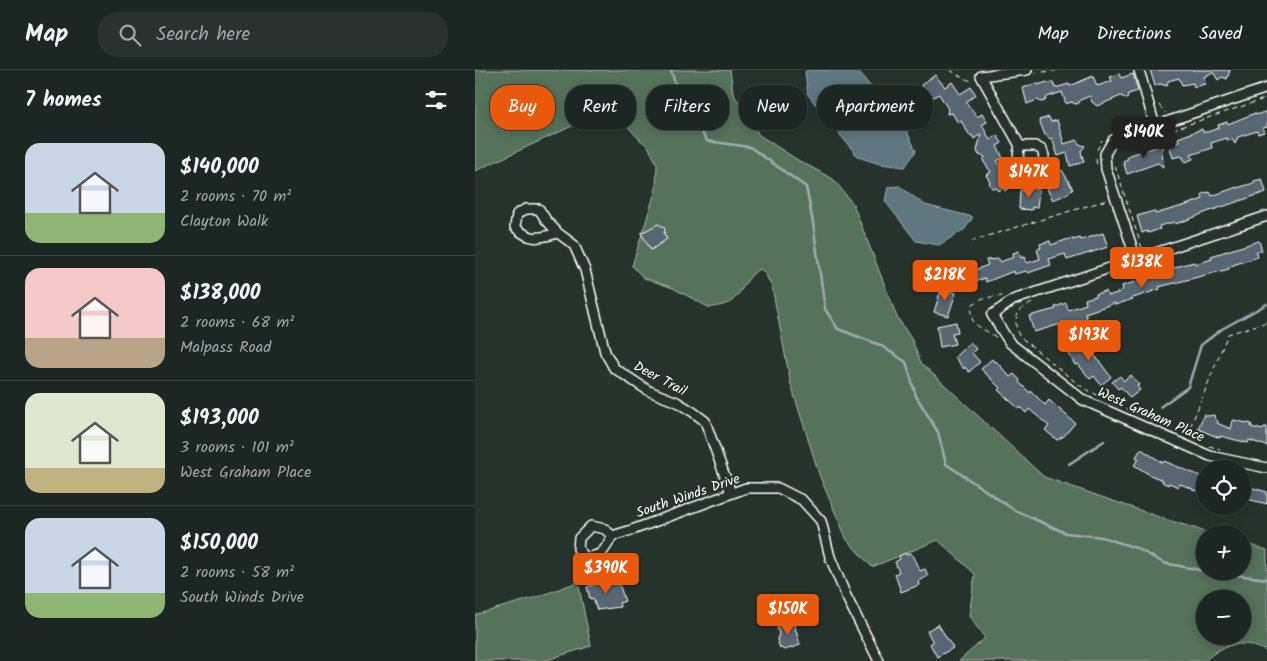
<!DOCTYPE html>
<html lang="en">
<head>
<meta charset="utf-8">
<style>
  body { margin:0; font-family:Kalam,sans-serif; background:#29322f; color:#f1f3f6; height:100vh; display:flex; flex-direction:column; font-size:19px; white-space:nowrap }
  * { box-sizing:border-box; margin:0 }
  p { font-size:16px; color:#a0a5a5 }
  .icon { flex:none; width:28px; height:28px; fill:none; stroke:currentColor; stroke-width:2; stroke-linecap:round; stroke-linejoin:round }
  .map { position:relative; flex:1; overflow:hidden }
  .panel { display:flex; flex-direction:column; background:#1c2622; width:475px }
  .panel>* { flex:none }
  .guide { position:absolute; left:15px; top:15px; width:475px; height:45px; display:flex; gap:10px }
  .buttons { position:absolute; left:721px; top:390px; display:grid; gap:10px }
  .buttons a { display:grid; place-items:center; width:55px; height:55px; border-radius:50%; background:#1c2622; box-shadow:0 2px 12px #0003,0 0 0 1px #3a4340; font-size:25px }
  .price { position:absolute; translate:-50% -42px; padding:0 11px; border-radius:5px; background:#ea580c; color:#fff; font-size:16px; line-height:32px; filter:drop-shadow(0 1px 2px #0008) }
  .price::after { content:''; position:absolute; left:50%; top:30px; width:15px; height:11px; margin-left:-8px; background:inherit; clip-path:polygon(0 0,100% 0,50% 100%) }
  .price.selected { background:#222; color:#fff }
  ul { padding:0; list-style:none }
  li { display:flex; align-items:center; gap:15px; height:125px; padding:0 25px }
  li+li { border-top:1px solid #3a4340 }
  li span { display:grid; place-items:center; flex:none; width:140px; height:100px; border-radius:15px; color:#555 }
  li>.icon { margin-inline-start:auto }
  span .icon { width:60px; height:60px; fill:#fffc; stroke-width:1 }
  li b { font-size:21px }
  h2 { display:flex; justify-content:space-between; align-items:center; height:60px; padding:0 25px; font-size:21px }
  .tag { padding:0 18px; border-radius:20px; background:#1c2622; box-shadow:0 2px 12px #0003,0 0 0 1px #3a4340; font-size:18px; line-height:45px }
  .tag.selected { background:#ea580c; color:#fff }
  header { display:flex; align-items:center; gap:30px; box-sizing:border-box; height:70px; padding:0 25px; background:#1c2622; border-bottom:1px solid #3a4340 }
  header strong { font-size:24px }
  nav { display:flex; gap:28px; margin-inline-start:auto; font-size:18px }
  .search { width:350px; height:45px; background:#29322f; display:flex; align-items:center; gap:12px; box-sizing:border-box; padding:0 18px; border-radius:20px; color:#a0a5a5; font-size:19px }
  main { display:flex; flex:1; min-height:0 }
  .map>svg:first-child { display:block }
</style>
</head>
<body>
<header>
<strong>Map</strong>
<div class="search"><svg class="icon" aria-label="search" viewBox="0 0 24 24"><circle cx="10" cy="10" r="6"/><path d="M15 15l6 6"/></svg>Search here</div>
<nav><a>Map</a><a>Directions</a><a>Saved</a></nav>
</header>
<main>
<section class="panel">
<h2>7 homes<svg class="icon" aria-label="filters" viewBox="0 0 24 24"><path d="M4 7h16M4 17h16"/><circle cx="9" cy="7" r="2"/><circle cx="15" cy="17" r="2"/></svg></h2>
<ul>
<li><span style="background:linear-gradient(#c9d6e8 70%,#8fb573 0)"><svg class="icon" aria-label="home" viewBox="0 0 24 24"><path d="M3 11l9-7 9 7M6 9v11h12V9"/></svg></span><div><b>$140,000</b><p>2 rooms · 70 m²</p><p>Clayton Walk</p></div></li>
<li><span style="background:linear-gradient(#f6c9c9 70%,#b9a48a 0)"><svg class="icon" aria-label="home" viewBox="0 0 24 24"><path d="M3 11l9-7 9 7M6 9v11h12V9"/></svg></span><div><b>$138,000</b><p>2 rooms · 68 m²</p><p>Malpass Road</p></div></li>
<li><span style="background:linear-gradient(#dfe7d0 75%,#c2b280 0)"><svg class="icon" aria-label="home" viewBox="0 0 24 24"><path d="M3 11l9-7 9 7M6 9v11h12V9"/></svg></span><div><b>$193,000</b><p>3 rooms · 101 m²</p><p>West Graham Place</p></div></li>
<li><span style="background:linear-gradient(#c9d6e8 75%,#8fb573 0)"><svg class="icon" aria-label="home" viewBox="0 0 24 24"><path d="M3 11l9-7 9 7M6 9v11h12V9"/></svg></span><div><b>$150,000</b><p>2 rooms · 58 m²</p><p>South Winds Drive</p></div></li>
</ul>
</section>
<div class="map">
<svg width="792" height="591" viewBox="0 0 792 591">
  <rect width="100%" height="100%" fill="#26332d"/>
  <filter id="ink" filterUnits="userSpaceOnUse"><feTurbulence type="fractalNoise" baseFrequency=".02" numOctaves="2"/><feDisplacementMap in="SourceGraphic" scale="10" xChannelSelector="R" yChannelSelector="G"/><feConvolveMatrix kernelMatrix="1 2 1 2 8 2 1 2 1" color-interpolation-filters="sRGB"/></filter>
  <g filter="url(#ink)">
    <g fill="#55725a" stroke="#aab8ac" fill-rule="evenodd">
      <path d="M 0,0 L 255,0 L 258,23 L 284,65 L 321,89 L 358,109 L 378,134 L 422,247 L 437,270 L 446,293 L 569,407 L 690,449 L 738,464 L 730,464 L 730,501 L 768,501 L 768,473 L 792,480 L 792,581 C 785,579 776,574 769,574 C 755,573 739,581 730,591 L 484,591 L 510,568 L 494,546 L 500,504 L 463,470 L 397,497 L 372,470 L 345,407 L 316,315 L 297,217 L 290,203 L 285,199 C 271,206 269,220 258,230 C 253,235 242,236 235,238 L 198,218 L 169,208 L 157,196 L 181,119 L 182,94 L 173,76 L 164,69 L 136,38 L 0,101 ZM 730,529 L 768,529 L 768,566 L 730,566 Z"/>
      <path d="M 103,512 L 116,576 L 68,591 L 0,591 L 0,545 L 62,527 Z"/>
    </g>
    <g fill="#5e7780" stroke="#9eadb3">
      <path d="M 333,0 L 382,0 L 432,61 L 441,81 L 430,97 L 405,94 L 383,87 L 333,25 L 330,2 Z"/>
      <path d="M 424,116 L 450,135 L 498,147 L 490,159 L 464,175 L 441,171 L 410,131 L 413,117 Z"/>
    </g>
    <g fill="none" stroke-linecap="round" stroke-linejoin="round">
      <g stroke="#9eadb3" stroke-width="2.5">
        <path d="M 196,0 L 204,26 L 232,71 L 275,77 L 331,117 L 338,153 L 350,239 L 363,259 L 405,275 L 431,292 L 441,326 L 463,362 L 471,394 L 541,441 L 591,463 L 627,467 L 661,478 L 689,493 L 730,501"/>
        <path d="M 685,337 L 713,317 L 726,275 L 747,259 L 792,234"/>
        <path d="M 594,394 L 629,371"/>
        <path d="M 731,501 L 792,509"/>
      </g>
    </g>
    <g fill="#576673" stroke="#fff">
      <path d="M 675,0 L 755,0 L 752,9 L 747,7 L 743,10 L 738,2 L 729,7 L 730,14 L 719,17 L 718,13 L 707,15 L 704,8 L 693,11 L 692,16 L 685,14 L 680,16 Z"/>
      <path d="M 644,4 L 646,8 L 658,4 L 663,21 L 653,24 L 652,29 L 646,26 L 622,36 L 617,32 L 615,26 L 605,30 L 604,33 L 601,34 L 596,32 L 591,34 L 587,22 L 572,27 L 570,31 L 566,32 L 562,30 L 552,34 L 548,18 L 562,13 L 563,15 L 572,12 L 573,14 L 578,12 L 580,18 L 594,14 L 595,16 L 618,6 L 622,16 L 637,11 L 635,7 Z"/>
      <path d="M 460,5 L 470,17 L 477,12 L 485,24 L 496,17 L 501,25 L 491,32 L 502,47 L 507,44 L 512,52 L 507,55 L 515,70 L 522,65 L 527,73 L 522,76 L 528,88 L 522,91 L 539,114 L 530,121 L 528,118 L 524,121 L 522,118 L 517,118 L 514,114 L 515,112 L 511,105 L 516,102 L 508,91 L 510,87 L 504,85 L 502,81 L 506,64 L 499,69 L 497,65 L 495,66 L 486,51 L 483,53 L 477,43 L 472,44 L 473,39 L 464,24 L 455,29 L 446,15 Z"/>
      <path d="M 792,41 L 792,57 L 787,58 L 789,62 L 783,64 L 782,61 L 763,67 L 760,74 L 757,69 L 753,71 L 752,68 L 736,73 L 737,78 L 716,85 L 718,89 L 710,92 L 708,87 L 706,87 L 705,86 L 698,88 L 694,74 L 704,71 L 703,68 L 727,59 L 728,62 L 732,62 L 744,58 L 743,55 L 752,52 L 753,54 L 780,43 L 781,45 Z"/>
      <path d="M 574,47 L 576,52 L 582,50 L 589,74 L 602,70 L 604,74 L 610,76 L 606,81 L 609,92 L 595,96 L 592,83 L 583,86 L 577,68 L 574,69 L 572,65 L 570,65 L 564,50 Z"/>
      <path d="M 687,73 L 688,97 L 683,93 L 652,104 L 648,91 L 653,89 L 652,86 L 681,77 L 680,75 Z"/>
      <path d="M 587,100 L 598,119 L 592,124 L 578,130 L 572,119 L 582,113 L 578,105 Z"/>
      <path d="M 787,109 L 791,122 L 729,143 L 715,149 L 700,154 L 699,152 L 684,156 L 685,159 L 673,163 L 672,161 L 667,163 L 662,146 L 679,141 L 680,144 L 711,135 L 728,129 L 727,124 L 735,122 L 737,126 L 762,117 L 762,118 L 779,113 L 779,111 Z"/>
      <path d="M 553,118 L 564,119 L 562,138 L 557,137 L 557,140 L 544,139 L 545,120 L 552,121 Z"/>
      <path d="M 183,154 L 189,157 L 190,160 L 189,164 L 192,169 L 176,180 L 166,163 Z"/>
      <path d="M 628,163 L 633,177 L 592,190 L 590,184 L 574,189 L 576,195 L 553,203 L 552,201 L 539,204 L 539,201 L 511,212 L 510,208 L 480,220 L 473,203 L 498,193 L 500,200 L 513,195 L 511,190 L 524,189 L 525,192 L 539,187 L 538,183 L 544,181 L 546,188 L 550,187 L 552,193 L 565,189 L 562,179 L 566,178 L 565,174 L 575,171 L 576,175 L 597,168 L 598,170 L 605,168 L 606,170 Z"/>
      <path d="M 784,171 L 787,181 L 781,182 L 783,187 L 761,194 L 754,197 L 754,199 L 684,217 L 685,219 L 658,228 L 658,229 L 640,235 L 640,233 L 610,243 L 613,253 L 590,264 L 586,254 L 559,262 L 554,246 L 581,239 L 580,237 L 591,233 L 593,240 L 611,234 L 610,229 L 621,226 L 621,224 L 631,221 L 633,226 L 645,222 L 648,219 L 647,216 L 696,201 L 696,199 L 707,195 L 719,192 L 720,194 L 737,189 L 736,186 Z"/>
      <path d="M 466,219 L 481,223 L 473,246 L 459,242 Z"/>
      <path d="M 481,252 L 483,262 L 477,263 L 480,274 L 465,277 L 462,256 Z"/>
      <path d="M 615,271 L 621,282 L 618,283 L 636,307 L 626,315 L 619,306 L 615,309 L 603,294 L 600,295 L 593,282 Z"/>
      <path d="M 495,272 L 501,279 L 497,283 L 505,292 L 494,302 L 490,297 L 489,299 L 480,287 Z"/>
      <path d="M 517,289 L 519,292 L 521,291 L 535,307 L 539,304 L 545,310 L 544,312 L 555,323 L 556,321 L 570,335 L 574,330 L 600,353 L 589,366 L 582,370 L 570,360 L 574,356 L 554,339 L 551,343 L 545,337 L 544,339 L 523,320 L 525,318 L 506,299 Z"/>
      <path d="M 656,305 L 664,315 L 662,316 L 665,320 L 655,328 L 646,317 L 643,319 L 637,312 L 645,306 L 649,311 Z"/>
      <path d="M 729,344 L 733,346 L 739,345 L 740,349 L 743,351 L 742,353 L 756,359 L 758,350 L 777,354 L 776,357 L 788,360 L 789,357 L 792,357 L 792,376 L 774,370 L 773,373 L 745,366 L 745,368 L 723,359 Z"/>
      <path d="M 666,379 L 688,393 L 689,391 L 730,408 L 728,422 L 717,420 L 718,419 L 705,414 L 703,417 L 694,413 L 693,415 L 687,412 L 688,410 L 675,405 L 659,395 L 664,389 L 661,387 Z"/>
      <path d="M 768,415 L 792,422 L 792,434 L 768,428 Z"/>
      <path d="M 430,483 L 431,485 L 436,483 L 445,501 L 450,499 L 453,506 L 443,511 L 444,515 L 426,522 L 420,504 L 424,502 L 420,492 L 425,489 L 424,486 Z"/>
      <path d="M 143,511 L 150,531 L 144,533 L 145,537 L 122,540 L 118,528 L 115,529 L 112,517 L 125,513 L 125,515 Z"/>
      <path d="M 318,550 L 325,575 L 310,580 L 305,578 L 302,569 L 304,564 L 302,556 Z"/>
      <path d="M 463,554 L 478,578 L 462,587 L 455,574 L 458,572 L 452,561 Z"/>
    </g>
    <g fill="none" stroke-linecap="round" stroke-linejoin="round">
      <g stroke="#fff" stroke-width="12">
        <g id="minor">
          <path d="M 664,0 L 680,56"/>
          <path d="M 545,76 L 560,76 L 567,80 L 569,86 L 566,99 L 553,101 C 544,93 541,87 545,76 L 506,6 L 552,0"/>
          <path d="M 792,146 L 538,230 L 517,245 L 535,273 L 608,330 L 735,386 L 792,398"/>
          <path d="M 83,163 C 64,168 56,172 40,157 L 42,144 L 51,139 L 64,139 L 71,150 L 83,163 L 99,175 L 110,200 L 130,282 L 139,298 L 174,321 L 202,332 L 218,342 L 230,351 L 256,423"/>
          <path d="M 661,189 L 631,99 L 630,84 L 638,70 L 792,18"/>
          <path d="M 137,466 L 130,459 L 116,456 L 104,468 L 103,479 L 110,487 C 127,487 130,480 137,466 L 157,460 L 271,418 L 303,418 L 327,430 L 346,451 L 355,487 L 371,526 L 404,591"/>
        </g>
      </g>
      <g stroke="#fff" stroke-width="1" stroke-dasharray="5 4" stroke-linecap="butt">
        <path d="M 475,0 L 488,8 L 499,12"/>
        <path d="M 559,3 L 586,0"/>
        <path d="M 684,35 L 690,43"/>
        <path d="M 655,74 L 792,28"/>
        <path d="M 622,80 L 627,70"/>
        <path d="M 621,89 L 622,97"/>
        <path d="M 640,96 L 667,178"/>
        <path d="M 496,171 L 632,130"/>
        <path d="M 557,233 C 540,241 538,249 544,266 L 604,315 L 624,326 L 689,356"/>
        <path d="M 521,267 C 507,257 491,256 498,234 L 508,228 L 527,226"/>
        <path d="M 712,365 L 753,264 L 792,252"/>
        <path d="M 734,376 L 745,379"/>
      </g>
      <use href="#minor" stroke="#26332d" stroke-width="9"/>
    </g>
  </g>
  <g text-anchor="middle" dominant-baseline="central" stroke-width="4" stroke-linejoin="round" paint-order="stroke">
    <g font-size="14" fill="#fff" stroke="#26332d">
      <text transform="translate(185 309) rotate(28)">Deer Trail</text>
      <text transform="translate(676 345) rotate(24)">West Graham Place</text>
      <text transform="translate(213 426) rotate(-19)">South Winds Drive</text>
    </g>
  </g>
</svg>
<div class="buttons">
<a><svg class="icon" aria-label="locate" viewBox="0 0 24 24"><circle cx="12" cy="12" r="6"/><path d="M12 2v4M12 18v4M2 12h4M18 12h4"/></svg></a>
<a>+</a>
<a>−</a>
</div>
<b class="price selected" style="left:669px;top:89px">$140K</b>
<b class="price" style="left:554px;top:129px">$147K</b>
<b class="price" style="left:667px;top:219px">$138K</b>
<b class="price" style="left:470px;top:232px">$218K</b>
<b class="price" style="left:614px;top:292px">$193K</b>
<b class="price" style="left:131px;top:525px">$390K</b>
<b class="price" style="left:313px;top:566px">$150K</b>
<div class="guide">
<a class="tag selected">Buy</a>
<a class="tag">Rent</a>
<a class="tag">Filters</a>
<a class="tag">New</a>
<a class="tag">Apartment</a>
</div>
</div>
</main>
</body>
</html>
